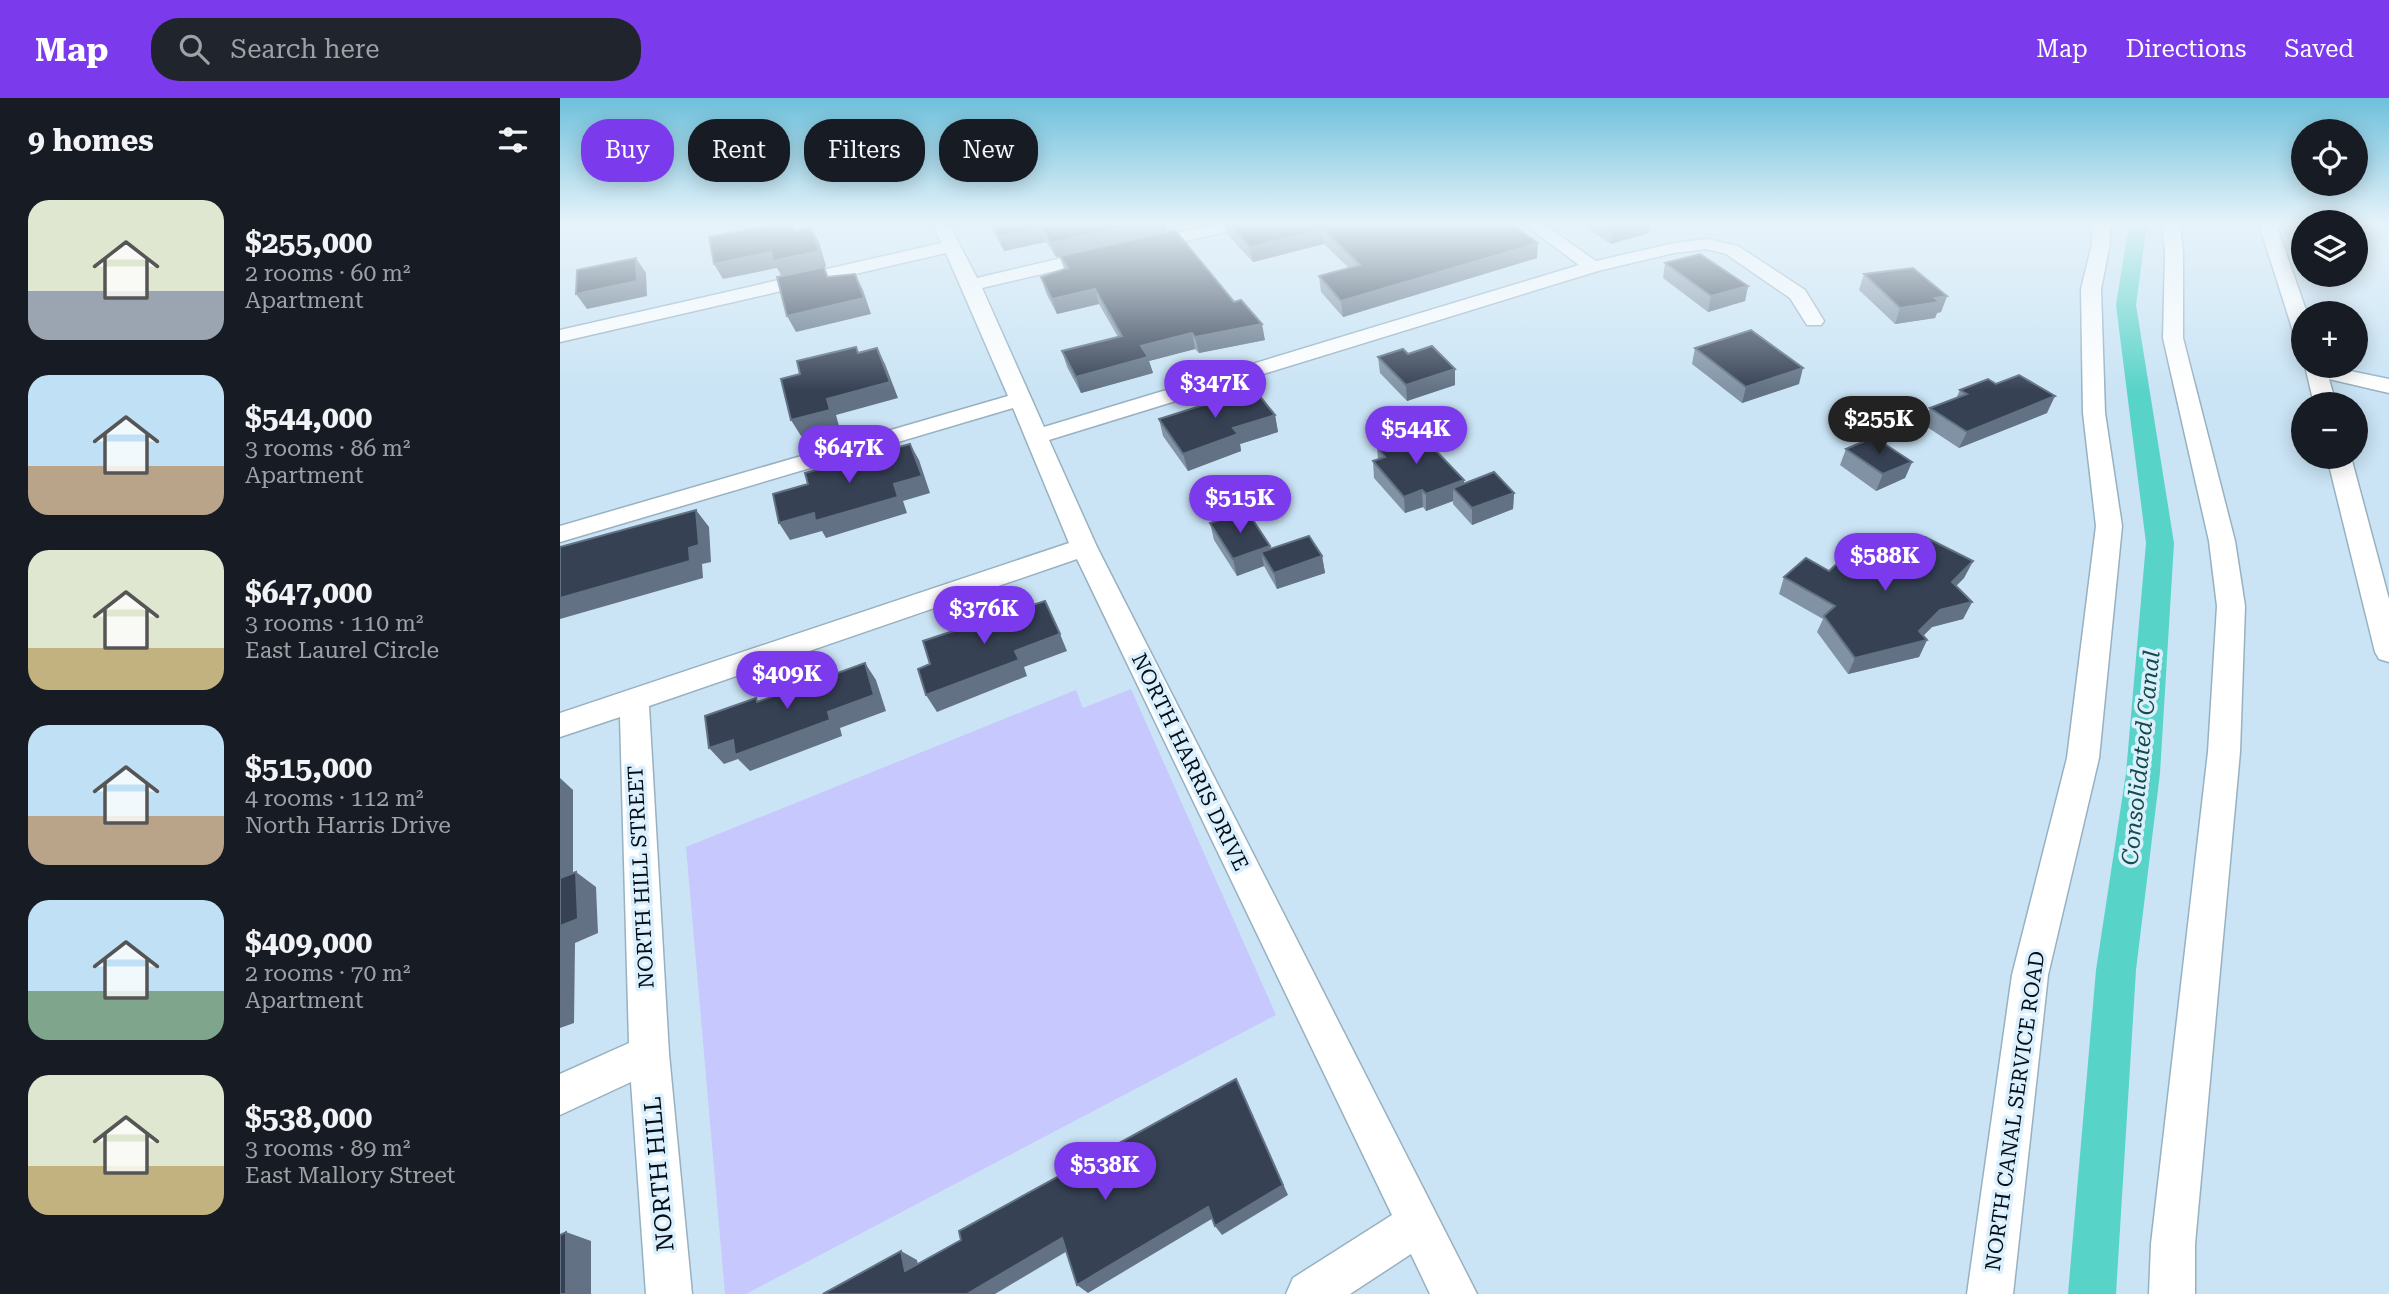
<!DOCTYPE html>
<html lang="en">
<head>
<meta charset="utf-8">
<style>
  body { margin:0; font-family:"Roboto Serif",serif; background:#20242c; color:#f1f3f6; height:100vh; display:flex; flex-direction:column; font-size:26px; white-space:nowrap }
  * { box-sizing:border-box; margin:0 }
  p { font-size:23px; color:#9ea1a6 }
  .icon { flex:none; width:38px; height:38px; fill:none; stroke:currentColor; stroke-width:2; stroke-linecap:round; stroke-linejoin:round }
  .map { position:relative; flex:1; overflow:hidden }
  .drawer { display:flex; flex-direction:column; background:#171b24; width:560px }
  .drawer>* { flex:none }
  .hud { position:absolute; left:21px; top:21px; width:665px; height:63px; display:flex; gap:14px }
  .controls { position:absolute; left:1731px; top:21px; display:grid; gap:14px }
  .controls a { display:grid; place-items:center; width:77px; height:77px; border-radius:50%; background:#171b24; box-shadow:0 4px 18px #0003; font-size:35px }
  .price { position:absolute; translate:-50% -60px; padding:0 16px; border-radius:24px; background:#7c3aed; color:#fff; font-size:23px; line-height:46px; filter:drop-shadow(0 2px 4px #0008) }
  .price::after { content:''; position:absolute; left:50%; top:42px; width:21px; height:16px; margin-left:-10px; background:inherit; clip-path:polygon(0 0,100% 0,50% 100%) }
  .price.active { background:#222; color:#fff }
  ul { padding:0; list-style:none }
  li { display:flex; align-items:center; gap:21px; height:175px; padding:0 28px }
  li span { display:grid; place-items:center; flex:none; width:196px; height:140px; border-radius:21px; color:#555 }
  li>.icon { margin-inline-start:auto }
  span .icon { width:84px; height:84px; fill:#fffc; stroke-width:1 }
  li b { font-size:30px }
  h2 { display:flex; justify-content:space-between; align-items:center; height:84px; padding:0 28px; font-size:30px }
  .pill { padding:0 24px; border-radius:28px; background:#171b24; box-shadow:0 4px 18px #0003; font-size:24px; line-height:63px }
  .pill.active { background:#7c3aed; color:#fff }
  header { display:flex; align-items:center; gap:42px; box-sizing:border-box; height:98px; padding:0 35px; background:#7c3aed; color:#fff }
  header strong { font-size:33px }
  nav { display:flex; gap:38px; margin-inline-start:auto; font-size:24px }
  .search { width:490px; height:63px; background:#20242c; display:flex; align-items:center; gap:18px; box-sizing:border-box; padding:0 24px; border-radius:28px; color:#9ea1a6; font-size:26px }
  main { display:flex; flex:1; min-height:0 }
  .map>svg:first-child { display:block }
</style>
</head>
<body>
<header>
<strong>Map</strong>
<div class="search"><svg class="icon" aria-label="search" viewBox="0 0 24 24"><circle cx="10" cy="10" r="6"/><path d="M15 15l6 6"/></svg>Search here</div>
<nav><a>Map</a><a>Directions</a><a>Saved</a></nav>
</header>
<main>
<section class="drawer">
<h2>9 homes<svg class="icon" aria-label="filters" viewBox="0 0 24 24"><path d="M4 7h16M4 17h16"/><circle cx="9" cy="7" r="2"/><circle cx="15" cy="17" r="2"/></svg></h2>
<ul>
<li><span style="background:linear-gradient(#dfe7d0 65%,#9aa5b1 0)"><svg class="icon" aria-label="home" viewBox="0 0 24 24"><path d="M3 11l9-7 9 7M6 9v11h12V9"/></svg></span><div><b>$255,000</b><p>2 rooms · 60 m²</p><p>Apartment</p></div></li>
<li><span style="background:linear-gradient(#bfe0f5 65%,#b9a48a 0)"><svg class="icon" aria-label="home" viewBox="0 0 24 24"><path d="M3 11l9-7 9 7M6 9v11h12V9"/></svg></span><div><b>$544,000</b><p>3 rooms · 86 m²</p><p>Apartment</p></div></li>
<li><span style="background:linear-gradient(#dfe7d0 70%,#c2b280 0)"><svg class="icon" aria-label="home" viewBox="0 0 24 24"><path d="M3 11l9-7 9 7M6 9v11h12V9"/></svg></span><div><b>$647,000</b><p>3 rooms · 110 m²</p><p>East Laurel Circle</p></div></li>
<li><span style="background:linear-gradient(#bfe0f5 65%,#b9a48a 0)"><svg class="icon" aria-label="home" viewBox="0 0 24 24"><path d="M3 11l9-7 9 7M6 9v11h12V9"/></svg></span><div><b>$515,000</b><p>4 rooms · 112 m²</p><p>North Harris Drive</p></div></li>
<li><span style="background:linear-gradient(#bfe0f5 65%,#7fa58c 0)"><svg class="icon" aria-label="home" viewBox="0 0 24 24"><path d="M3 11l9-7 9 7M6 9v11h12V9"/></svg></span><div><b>$409,000</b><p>2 rooms · 70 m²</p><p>Apartment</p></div></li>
<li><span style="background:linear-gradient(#dfe7d0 65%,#c2b280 0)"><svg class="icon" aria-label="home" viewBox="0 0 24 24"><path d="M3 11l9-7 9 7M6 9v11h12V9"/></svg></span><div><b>$538,000</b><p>3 rooms · 89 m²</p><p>East Mallory Street</p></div></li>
</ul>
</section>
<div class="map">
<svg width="1829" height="1196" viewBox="0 0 1829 1196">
  <rect width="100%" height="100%" fill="#cae4f5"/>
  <path fill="#b5d7ec" d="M 1796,126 L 1829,126 L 1829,139 L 1796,153 Z"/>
  <path fill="#c7c8fe" d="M 571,591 L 716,917 L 186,1196 L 165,1196 L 126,749 L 516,592 L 523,610 Z"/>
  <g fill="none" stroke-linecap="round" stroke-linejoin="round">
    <path fill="#58d3c8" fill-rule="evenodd" d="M 1569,126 L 1587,126 L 1576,207 L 1614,445 L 1600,675 L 1576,872 L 1556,1196 L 1508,1196 L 1536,872 L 1566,675 L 1586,445 L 1556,207 Z"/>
    <g stroke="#98b1c1" stroke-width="3">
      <g id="minor">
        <path d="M 373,126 L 389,126 L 417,180 L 540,151 L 549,157 L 546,161 L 422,190 L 484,329 L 1019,167 L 964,126 L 983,126 L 1036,163 L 1114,145 L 1147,141 L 1178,148 L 1245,192 L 1264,223 L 1261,227 L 1247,227 L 1230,200 L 1166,156 L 1147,151 L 1114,155 L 1038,173 L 489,342 L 537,449 L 917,1196 L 870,1196 L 851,1156 L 790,1196 L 726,1196 L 733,1180 L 832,1117 L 517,461 L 89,608 L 109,956 L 132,1196 L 86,1196 L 71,984 L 0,1017 L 0,976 L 69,945 L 60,619 L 0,639 L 0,615 L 509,445 L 453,310 L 0,444 L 0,428 L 448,298 L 386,155 L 0,244 L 0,232 L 381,145 Z"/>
        <path d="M 656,126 L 686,126 L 683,130 L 582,153 L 573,148 L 576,144 Z"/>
        <path d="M 1532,126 L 1550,126 L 1550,146 L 1541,191 L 1545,315 L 1562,428 L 1539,660 L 1488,877 L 1453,1196 L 1407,1196 L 1452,877 L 1507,660 L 1536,428 L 1523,315 L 1521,191 L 1532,146 Z"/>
        <path d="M 1602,126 L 1620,126 L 1623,154 L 1623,240 L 1675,443 L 1685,508 L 1680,654 L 1635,1146 L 1635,1196 L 1589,1196 L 1591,1146 L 1648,654 L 1657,508 L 1649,443 L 1603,240 L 1605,154 Z"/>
        <path d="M 1699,126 L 1716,126 L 1747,215 L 1743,215 L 1743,239 L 1736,237 L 1733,233 Z"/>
        <path d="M 1745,268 L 1766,268 L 1829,281 L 1829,295 L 1769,281 L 1776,306 L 1754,306 Z"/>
        <path d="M 1767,359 L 1791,359 L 1829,501 L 1829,564 L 1819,561 L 1815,554 Z"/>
      </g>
    </g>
    <use href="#minor" fill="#fff" fill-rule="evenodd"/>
  </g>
  <g fill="#8092a4">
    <path d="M 429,126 L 605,126 L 607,134 L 705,242 L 639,255 L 635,251 L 589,263 L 593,275 L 521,295 L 507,269 L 502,253 L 558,239 L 539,206 L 497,216 L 486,195 L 481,179 L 504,171 L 500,159 L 496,159 L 486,144 L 444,153 Z"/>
    <path d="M 665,126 L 946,126 L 977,160 L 783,219 L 761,194 L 759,178 L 789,170 L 764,146 L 693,164 L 667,136 Z"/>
    <path d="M 1020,126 L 1090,126 L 1089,135 L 1051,146 Z"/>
    <path d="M 1796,126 L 1817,126 L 1799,133 L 1796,132 Z"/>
    <path d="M 1105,165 L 1188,188 L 1185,203 L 1148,214 L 1103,180 Z"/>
    <path d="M 1304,176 L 1387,198 L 1381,214 L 1377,215 L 1375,220 L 1335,226 L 1299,192 Z"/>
    <path d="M 1135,250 L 1239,286 L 1182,305 L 1132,266 Z"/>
    <path d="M 848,256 L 895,287 L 847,303 L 820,275 L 818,259 Z"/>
    <path d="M 1400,292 L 1487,315 L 1399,350 L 1364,327 L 1370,310 L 1396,301 Z"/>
    <path d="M 715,317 L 718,334 L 680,346 L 681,353 L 628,373 L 603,338 L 599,321 Z"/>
    <path d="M 817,349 L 904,382 L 904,385 L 954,395 L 953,411 L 912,427 L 893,406 L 893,403 L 866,413 L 863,409 L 845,415 L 814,380 L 813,363 L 818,361 Z"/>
    <path d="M 1286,351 L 1352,364 L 1345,380 L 1316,393 L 1280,367 Z"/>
    <path d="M 650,425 L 710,448 L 711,451 L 762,458 L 765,475 L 717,491 L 704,468 L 677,478 L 654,442 Z"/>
    <path d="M 1319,452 L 1413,463 L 1404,480 L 1396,488 L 1412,504 L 1403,521 L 1372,529 L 1363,538 L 1367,542 L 1359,559 L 1288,576 L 1257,534 L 1263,521 L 1219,496 L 1224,479 L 1269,473 Z"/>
  </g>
  <g fill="#627284">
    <path d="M 577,126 L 605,126 L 607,134 L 496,159 L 491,145 Z"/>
    <path d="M 1072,126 L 1090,126 L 1089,135 L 1051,146 L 1052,131 Z"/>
    <path d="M 1803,126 L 1817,126 L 1799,133 Z"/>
    <path d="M 251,129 L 259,144 L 266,168 L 264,169 L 271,184 L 222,179 L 217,170 L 163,181 L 154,166 Z"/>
    <path d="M 481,129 L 486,144 L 444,153 L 439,138 Z"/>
    <path d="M 763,131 L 764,146 L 693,164 L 690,149 Z"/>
    <path d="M 978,145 L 977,160 L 783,219 L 781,203 Z"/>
    <path d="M 76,160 L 86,175 L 87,198 L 27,211 L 16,196 Z"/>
    <path d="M 295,176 L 303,192 L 311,216 L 236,234 L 227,218 Z"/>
    <path d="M 1188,188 L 1185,203 L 1148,214 L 1151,198 Z"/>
    <path d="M 535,191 L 539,206 L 497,216 L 492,201 Z"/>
    <path d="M 1387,198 L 1381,214 L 1377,215 L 1375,220 L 1335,226 L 1340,210 L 1375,200 Z"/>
    <path d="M 702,226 L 705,242 L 639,255 L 635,239 Z"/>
    <path d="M 632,235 L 635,251 L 589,263 L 593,275 L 521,295 L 516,279 L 581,248 Z"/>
    <path d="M 317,250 L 325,266 L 338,300 L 276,317 L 279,328 L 241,338 L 231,322 L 267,301 Z"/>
    <path d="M 1243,270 L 1239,286 L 1182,305 L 1186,289 Z"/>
    <path d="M 895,271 L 895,287 L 847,303 L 846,287 Z"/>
    <path d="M 1495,298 L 1487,315 L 1399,350 L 1407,334 Z"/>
    <path d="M 715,317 L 718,334 L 680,346 L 681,353 L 628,373 L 623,356 L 673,330 Z"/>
    <path d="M 350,346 L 359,362 L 370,395 L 343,403 L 347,415 L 266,440 L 262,433 L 230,442 L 219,425 L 334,386 Z"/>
    <path d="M 1352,364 L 1345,380 L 1316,393 L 1323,376 Z"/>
    <path d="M 904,382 L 904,399 L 893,390 L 893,403 L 866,413 L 866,396 Z"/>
    <path d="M 862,392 L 863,409 L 845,415 L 844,399 Z"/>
    <path d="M 954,395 L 953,411 L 912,427 L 912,410 Z"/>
    <path d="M 136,412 L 149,429 L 151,464 L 142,466 L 143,480 L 0,521 L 0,500 L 129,450 Z"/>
    <path d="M 710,448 L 714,465 L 701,454 L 704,468 L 677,478 L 673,461 Z"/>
    <path d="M 762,458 L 765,475 L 717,491 L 714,475 Z"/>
    <path d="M 1413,463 L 1404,480 L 1384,500 L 1392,484 Z"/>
    <path d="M 1412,504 L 1403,521 L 1372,529 L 1356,545 L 1367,542 L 1359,559 L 1288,576 L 1295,560 L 1359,533 L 1380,512 Z"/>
    <path d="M 500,536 L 507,553 L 464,569 L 467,578 L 377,614 L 366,597 L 455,553 Z"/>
    <path d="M 305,565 L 316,582 L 326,613 L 280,630 L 282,638 L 190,673 L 178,661 L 164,666 L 149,650 L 173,642 L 268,614 Z"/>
    <path d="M 0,680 L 13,692 L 13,798 L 0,788 Z"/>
    <path d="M 16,774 L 36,789 L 38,835 L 15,845 L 14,925 L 0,930 L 0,828 Z"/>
    <path d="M 676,981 L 728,1097 L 662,1137 L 655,1128 Z"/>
    <path d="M 648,1109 L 655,1119 L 528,1195 L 517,1187 Z"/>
    <path d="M 6,1134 L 31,1143 L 31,1196 L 6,1196 Z"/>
    <path d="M 502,1140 L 514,1149 L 435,1196 L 407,1196 Z"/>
    <path d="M 341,1153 L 357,1162 L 361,1182 L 345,1173 Z"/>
  </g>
  <g fill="#364154" stroke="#627284" stroke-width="2">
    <path d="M 216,126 L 232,126 L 234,133 L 251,129 L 259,153 L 213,163 L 211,154 L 154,166 L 149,139 Z"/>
    <path d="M 432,126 L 577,126 L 491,145 L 481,129 L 439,138 Z"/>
    <path d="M 669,126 L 946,126 L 949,128 L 953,127 L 978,145 L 781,203 L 759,178 L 800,167 L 763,131 L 690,149 Z"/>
    <path d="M 1044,126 L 1072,126 L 1052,131 Z"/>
    <path d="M 615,132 L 674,204 L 681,202 L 702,226 L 635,239 L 632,235 L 581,248 L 588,259 L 516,279 L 502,253 L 562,238 L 535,191 L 492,201 L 481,179 L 508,170 L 500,158 Z"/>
    <path d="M 1140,156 L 1188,188 L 1151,198 L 1105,165 Z"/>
    <path d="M 76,160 L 77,183 L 16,196 L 17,172 Z"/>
    <path d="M 264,169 L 267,179 L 295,176 L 304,200 L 227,218 L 217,179 Z"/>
    <path d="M 1353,170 L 1387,198 L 1375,200 L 1380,204 L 1340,210 L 1304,176 Z"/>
    <path d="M 1191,232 L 1243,270 L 1186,289 L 1135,250 Z"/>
    <path d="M 872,248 L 895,271 L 846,287 L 818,259 L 843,251 L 848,256 Z"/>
    <path d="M 296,249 L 298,255 L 317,250 L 330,284 L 267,301 L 270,312 L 231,322 L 221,281 L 240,276 L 237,263 Z"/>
    <path d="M 1459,277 L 1495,298 L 1407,334 L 1370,310 L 1407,296 L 1400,292 L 1428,281 L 1436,286 Z"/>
    <path d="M 694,291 L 715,317 L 673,330 L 678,336 L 623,356 L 599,321 Z"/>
    <path d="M 859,335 L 904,382 L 866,396 L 862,392 L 844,399 L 813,363 L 825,359 L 817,349 Z"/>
    <path d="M 1314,339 L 1352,364 L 1323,376 L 1286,351 Z"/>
    <path d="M 350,346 L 362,378 L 334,386 L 338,399 L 255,423 L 254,415 L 219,425 L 213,396 L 248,386 L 245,375 Z"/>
    <path d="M 934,374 L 954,395 L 912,410 L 893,390 Z"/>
    <path d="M 136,412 L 139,447 L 129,450 L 130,463 L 0,500 L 0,449 Z"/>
    <path d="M 687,413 L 710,448 L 673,461 L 650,425 Z"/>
    <path d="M 749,438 L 762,458 L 714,475 L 701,454 Z"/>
    <path d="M 1365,439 L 1413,463 L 1392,484 L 1412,504 L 1380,512 L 1359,533 L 1367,542 L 1295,560 L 1264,518 L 1275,508 L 1224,479 L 1246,460 L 1269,473 L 1302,443 L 1319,452 L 1360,443 Z"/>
    <path d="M 485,503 L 500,536 L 455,553 L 459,562 L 366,597 L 358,571 L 370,566 L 363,543 Z"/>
    <path d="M 305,565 L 314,597 L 268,614 L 270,622 L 175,657 L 173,642 L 149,650 L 145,618 L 196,600 L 197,604 Z"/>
    <path d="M 16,774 L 18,821 L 0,828 L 0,780 Z"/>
    <path d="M 676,981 L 723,1087 L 655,1128 L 648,1109 L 517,1187 L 502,1140 L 407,1196 L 263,1196 L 341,1153 L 345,1173 L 401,1142 L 399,1133 Z"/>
    <path d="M 6,1134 L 6,1196 L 0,1196 L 0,1137 Z"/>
  </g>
  <linearGradient id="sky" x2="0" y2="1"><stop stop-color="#6ec0db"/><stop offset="0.43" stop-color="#e7f3fa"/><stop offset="1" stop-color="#e7f3fa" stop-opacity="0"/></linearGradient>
  <rect width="1829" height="293" fill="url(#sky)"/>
  <g text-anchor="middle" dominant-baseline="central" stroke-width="7" stroke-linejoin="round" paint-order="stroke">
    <g font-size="21" fill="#060e14" stroke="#dbf0fe">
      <text transform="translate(630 664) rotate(64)">NORTH HARRIS DRIVE</text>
      <text transform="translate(81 779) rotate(-93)">NORTH HILL STREET</text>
      <text transform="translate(1455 1013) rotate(-82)">NORTH CANAL SERVICE ROAD</text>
    </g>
    <g font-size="23" font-style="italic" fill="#164c47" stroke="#dbf0fe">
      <text transform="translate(1581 660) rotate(-84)">Consolidated Canal</text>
    </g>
    <g font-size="24" fill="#060e14" stroke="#dbf0fe">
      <text transform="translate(99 1076) rotate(-95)">NORTH HILL</text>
    </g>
  </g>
</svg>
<div class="controls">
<a><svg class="icon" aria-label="locate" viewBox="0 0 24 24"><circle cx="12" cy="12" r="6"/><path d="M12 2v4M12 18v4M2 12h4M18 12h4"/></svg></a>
<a><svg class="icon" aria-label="layers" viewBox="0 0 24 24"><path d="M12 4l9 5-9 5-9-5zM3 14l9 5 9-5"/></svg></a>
<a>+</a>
<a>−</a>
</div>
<b class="price" style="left:655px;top:322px">$347K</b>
<b class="price active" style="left:1319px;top:358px">$255K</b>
<b class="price" style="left:856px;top:368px">$544K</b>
<b class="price" style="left:289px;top:387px">$647K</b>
<b class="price" style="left:680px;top:437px">$515K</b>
<b class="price" style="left:1325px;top:495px">$588K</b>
<b class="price" style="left:424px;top:548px">$376K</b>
<b class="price" style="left:227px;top:613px">$409K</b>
<b class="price" style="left:545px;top:1104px">$538K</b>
<div class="hud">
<a class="pill active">Buy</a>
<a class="pill">Rent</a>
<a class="pill">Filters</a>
<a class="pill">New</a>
</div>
</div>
</main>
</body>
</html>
